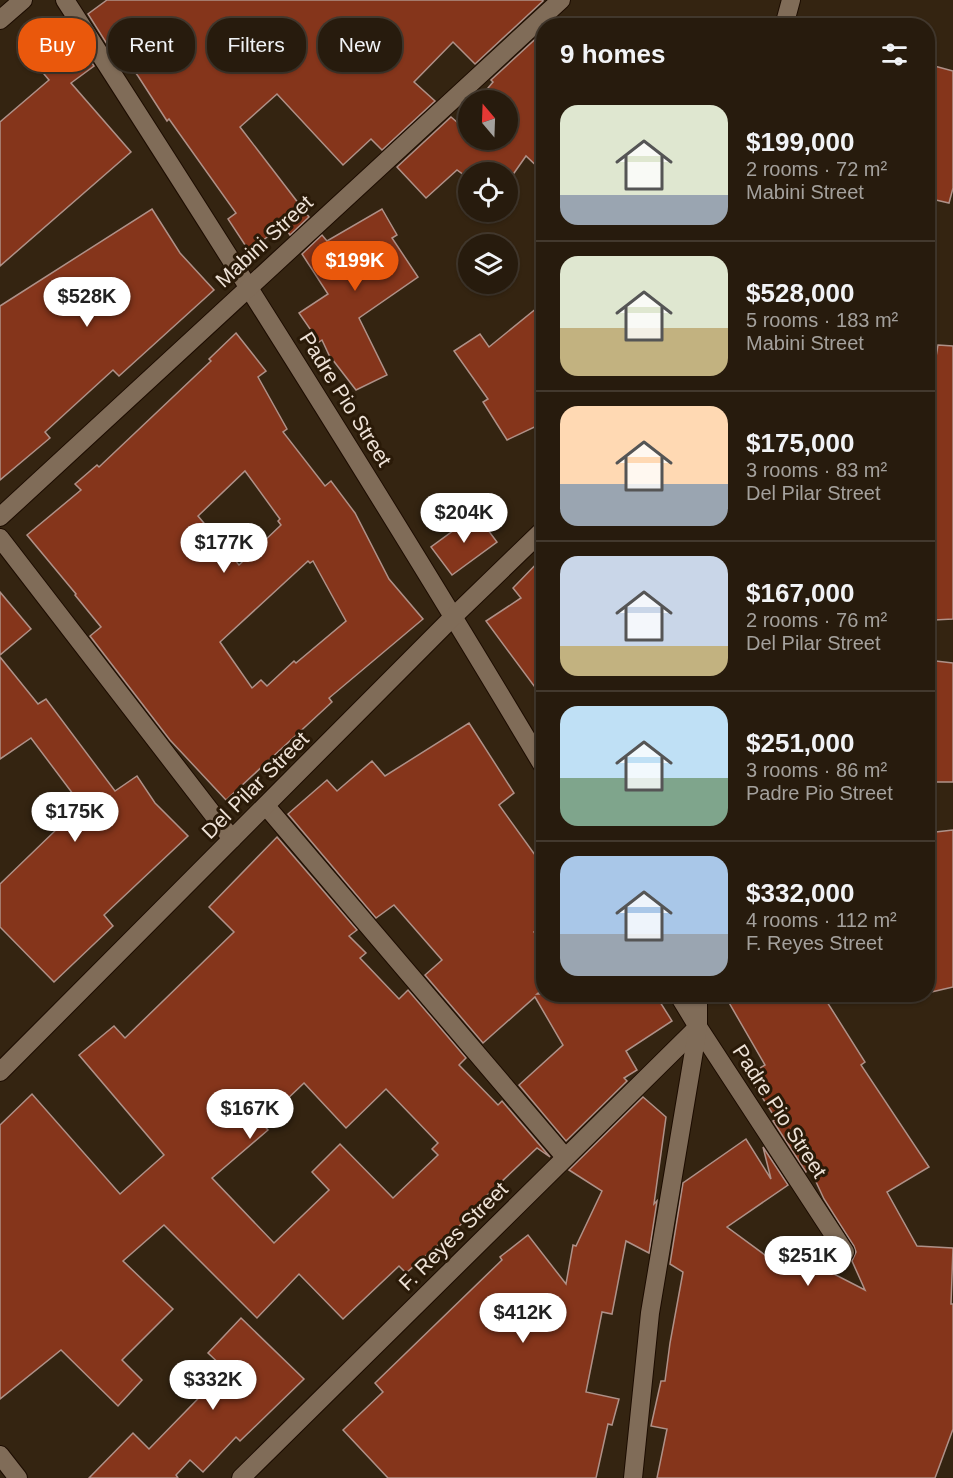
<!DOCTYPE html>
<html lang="en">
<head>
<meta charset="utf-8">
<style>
  body { margin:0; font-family:Helvetica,sans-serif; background:#33281b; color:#f1f3f6; height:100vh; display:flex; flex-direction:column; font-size:22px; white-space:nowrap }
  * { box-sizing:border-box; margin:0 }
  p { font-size:20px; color:#a4a19d }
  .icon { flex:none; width:33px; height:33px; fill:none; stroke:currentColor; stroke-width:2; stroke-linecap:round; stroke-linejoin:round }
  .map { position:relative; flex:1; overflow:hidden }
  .side { position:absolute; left:536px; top:18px; width:399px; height:984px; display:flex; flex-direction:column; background:#271b0d; border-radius:24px; box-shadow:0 2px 4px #0004,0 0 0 2px #43392e }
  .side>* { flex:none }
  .banner { position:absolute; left:18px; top:18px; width:428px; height:54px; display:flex; gap:12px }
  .needle { width:39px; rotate:341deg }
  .buttons { position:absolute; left:458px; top:90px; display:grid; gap:12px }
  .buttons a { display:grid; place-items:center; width:60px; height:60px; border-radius:50%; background:#271b0d; box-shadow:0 2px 4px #0004,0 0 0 2px #43392e; font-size:30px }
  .price { position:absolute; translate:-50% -51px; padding:0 14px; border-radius:21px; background:#fff; color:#222; font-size:20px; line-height:39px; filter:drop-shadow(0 2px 3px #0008) }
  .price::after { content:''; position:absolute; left:50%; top:36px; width:18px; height:14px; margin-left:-9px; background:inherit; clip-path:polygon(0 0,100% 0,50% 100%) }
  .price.current { background:#ea580c; color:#fff }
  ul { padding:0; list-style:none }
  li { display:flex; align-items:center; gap:18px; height:150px; padding:0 24px }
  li+li { border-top:2px solid #43392e }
  li span { display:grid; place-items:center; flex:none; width:168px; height:120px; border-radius:18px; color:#555 }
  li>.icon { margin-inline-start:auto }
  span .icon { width:72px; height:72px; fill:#fffc; stroke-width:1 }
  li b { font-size:26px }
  h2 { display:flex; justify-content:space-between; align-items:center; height:72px; padding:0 24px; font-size:26px }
  .chip { padding:0 21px; border-radius:24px; background:#271b0d; box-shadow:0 2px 4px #0004,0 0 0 2px #43392e; font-size:21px; line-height:54px }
  .chip.current { background:#ea580c; color:#fff }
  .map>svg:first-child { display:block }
</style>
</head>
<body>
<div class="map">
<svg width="953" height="1478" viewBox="0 0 953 1478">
  <rect width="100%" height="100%" fill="#342411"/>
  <g fill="#85351b" stroke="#af9188" stroke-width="1.5" fill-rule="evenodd">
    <path d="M 107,0 L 543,0 L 543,1 L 475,64 L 453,42 L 414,82 L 435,101 L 382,150 L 371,139 L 343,165 L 277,94 L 240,127 L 309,217 L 290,235 L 283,225 L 249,251 L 228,219 L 236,213 L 169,119 L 167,121 L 138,76 L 117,48 L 112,52 L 88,14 Z"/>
    <path d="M 69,27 L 94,66 L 71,83 L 131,152 L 0,266 L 0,122 L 49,80 L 29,56 Z"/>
    <path d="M 543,32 L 543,172 L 526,156 L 507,183 L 507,172 L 468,172 L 468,178 L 457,170 L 426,198 L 397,167 L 451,117 L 458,123 L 468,112 L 468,140 L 507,140 L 507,100 L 478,100 L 493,82 L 491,80 Z"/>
    <path d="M 927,64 L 953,71 L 953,188 L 949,203 L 927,198 Z"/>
    <path d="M 152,209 L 180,253 L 214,290 L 119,376 L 113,370 L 45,432 L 50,438 L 0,480 L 0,306 Z"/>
    <path d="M 382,209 L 397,235 L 392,238 L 418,277 L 359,318 L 387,375 L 356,390 L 329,355 L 322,340 L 319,342 L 299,313 L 328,294 L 302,254 L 322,235 L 327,241 Z"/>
    <path d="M 543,303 L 543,423 L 507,440 L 483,402 L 488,399 L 454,351 L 480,334 L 489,347 Z"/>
    <path d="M 236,333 L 266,371 L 258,377 L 287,429 L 283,432 L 325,486 L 331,481 L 355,513 L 389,579 L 423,619 L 329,698 L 332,702 L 226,800 L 170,740 L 90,636 L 101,627 L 75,595 L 76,594 L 27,535 L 81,490 L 75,484 L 97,465 L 99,467 L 211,361 L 209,359 ZM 245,471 L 280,519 L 278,521 L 281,525 L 239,565 L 198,516 ZM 308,561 L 310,563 L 313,561 L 346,621 L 296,663 L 294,661 L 267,686 L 261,680 L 252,688 L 220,642 Z"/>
    <path d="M 938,345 L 953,346 L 953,619 L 934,620 L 927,552 L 927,411 Z"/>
    <path d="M 476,514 L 497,542 L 452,575 L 431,547 Z"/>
    <path d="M 543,557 L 543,698 L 486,621 L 521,598 L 513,588 Z"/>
    <path d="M 0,592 L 31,629 L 0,655 Z"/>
    <path d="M 0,657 L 38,704 L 46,699 L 115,791 L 137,776 L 155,803 L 188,836 L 104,915 L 113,926 L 54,982 L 0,927 L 0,884 L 58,828 L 56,825 L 79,802 L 31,738 L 0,759 Z"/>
    <path d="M 927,660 L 953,663 L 953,782 L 927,782 Z"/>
    <path d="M 469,723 L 514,793 L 499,805 L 543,866 L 543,924 L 534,932 L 543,948 L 543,989 L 537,994 L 655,994 L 672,1021 L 626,1051 L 637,1070 L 624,1078 L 627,1081 L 566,1141 L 519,1085 L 563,1045 L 535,997 L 483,1043 L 425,975 L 442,960 L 394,905 L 376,918 L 288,814 L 327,780 L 337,791 L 372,761 L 385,776 Z"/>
    <path d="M 953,830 L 953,987 L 927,993 L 927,833 Z"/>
    <path d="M 277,837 L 357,930 L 349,936 L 366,953 L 360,958 L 399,999 L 408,990 L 466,1058 L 459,1065 L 498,1105 L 502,1101 L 550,1157 L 537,1148 L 479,1203 L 481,1205 L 452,1233 L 406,1273 L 399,1266 L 343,1319 L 299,1274 L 257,1318 L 164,1225 L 123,1261 L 173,1309 L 122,1360 L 142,1380 L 118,1406 L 61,1350 L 0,1399 L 0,1125 L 32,1094 L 120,1194 L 164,1155 L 79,1055 L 114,1026 L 125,1038 L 234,932 L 209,907 ZM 304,1083 L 346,1128 L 386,1089 L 438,1143 L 432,1149 L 438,1155 L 393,1198 L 340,1144 L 312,1172 L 329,1190 L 274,1243 L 212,1178 L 268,1130 L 262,1123 Z"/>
    <path d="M 724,994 L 822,994 L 865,1062 L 861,1065 L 929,1167 L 887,1192 L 917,1246 L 953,1248 L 951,1304 L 953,1304 L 953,1429 L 935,1478 L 657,1478 L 667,1429 L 651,1426 L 661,1381 L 665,1381 L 670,1343 L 683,1272 L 670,1264 L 683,1183 L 746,1139 L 771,1179 L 763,1147 L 788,1185 L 727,1227 L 788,1272 L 797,1255 L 865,1290 L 852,1261 L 856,1252 L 854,1246 L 824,1199 L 810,1169 L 806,1172 L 773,1121 L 776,1119 L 748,1075 L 765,1065 Z"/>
    <path d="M 643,1097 L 666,1117 L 654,1204 L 657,1201 L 649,1253 L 626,1241 L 612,1314 L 602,1312 L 586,1392 L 619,1399 L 612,1425 L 608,1424 L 596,1478 L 388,1478 L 343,1430 L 383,1392 L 375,1383 L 502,1260 L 500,1257 L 528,1235 L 566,1284 L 573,1245 L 576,1246 L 602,1191 L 569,1170 Z"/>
    <path d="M 241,1318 L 304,1379 L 240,1441 L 236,1437 L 203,1472 L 190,1460 L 176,1475 L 178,1478 L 89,1478 L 133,1433 L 149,1449 L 226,1370 L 208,1353 Z"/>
  </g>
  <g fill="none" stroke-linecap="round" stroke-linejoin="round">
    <g stroke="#1c0c00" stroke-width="20">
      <g id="minor">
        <path d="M 65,0 C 228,253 389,507 543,766"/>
        <path d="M 0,20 L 23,0"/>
        <path d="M 784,26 L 791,0"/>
        <path d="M 0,517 L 561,0"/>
        <path d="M 0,538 L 232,839"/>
        <path d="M 266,806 L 565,1157"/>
        <path d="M 678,994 L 698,1027 L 845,1252"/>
        <path d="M 0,1072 L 454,616 L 543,530"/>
        <path d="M 0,1455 L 18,1478"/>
        <path d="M 241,1478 L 698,1027"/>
        <path d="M 633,1478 L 650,1313 L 698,1027 L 698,994"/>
      </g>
    </g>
    <use href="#minor" stroke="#806c58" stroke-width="18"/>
  </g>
  <g text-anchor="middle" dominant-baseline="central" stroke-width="6" stroke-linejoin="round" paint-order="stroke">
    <g font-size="21" fill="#eee2d7" stroke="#2a1a08">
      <text transform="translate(264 241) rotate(-43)">Mabini Street</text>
      <text transform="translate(346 399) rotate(58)">Padre Pio Street</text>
      <text transform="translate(255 785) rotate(-45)">Del Pilar Street</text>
      <text transform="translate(780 1111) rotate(57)">Padre Pio Street</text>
      <text transform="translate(453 1236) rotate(-45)">F. Reyes Street</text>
    </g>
  </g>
</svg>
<div class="buttons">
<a><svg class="needle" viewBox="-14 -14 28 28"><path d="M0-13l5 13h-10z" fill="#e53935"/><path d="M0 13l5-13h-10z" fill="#a4a19d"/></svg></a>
<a><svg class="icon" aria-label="locate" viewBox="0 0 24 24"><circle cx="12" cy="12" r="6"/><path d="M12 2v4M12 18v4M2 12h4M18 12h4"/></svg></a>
<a><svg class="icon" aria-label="layers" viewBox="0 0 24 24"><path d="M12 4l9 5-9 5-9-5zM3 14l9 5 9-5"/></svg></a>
</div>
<b class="price current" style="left:355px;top:292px">$199K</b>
<b class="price" style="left:87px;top:328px">$528K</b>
<b class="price" style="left:464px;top:544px">$204K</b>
<b class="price" style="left:224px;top:574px">$177K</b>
<b class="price" style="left:75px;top:843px">$175K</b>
<b class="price" style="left:250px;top:1140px">$167K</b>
<b class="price" style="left:808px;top:1287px">$251K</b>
<b class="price" style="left:523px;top:1344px">$412K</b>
<b class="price" style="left:213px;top:1411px">$332K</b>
<div class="banner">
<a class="chip current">Buy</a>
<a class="chip">Rent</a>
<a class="chip">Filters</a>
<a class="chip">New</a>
</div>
<section class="side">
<h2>9 homes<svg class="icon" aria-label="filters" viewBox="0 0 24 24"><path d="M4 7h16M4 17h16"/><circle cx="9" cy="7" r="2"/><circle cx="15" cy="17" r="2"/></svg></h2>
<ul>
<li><span style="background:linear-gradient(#dfe7d0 75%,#9aa5b1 0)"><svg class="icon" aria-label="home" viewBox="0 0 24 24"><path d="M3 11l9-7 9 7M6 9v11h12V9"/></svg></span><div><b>$199,000</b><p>2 rooms · 72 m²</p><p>Mabini Street</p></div></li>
<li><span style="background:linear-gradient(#dfe7d0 60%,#c2b280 0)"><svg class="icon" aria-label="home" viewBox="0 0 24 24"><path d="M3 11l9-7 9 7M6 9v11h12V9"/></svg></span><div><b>$528,000</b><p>5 rooms · 183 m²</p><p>Mabini Street</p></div></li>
<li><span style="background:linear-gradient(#ffd9b3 65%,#9aa5b1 0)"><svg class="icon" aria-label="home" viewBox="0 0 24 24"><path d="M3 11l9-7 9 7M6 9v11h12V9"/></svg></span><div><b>$175,000</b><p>3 rooms · 83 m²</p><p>Del Pilar Street</p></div></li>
<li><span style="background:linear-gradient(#c9d6e8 75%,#c2b280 0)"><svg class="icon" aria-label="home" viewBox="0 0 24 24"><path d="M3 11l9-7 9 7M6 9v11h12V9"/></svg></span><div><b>$167,000</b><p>2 rooms · 76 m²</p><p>Del Pilar Street</p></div></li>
<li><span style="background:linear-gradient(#bfe0f5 60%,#7fa58c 0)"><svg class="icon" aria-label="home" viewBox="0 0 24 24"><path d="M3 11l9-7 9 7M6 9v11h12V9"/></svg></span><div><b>$251,000</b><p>3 rooms · 86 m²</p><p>Padre Pio Street</p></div></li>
<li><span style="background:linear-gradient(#a9c7e8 65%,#9aa5b1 0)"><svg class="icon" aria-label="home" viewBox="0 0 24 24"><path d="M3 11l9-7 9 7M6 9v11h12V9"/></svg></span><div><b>$332,000</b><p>4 rooms · 112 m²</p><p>F. Reyes Street</p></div></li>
</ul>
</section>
</div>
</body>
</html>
